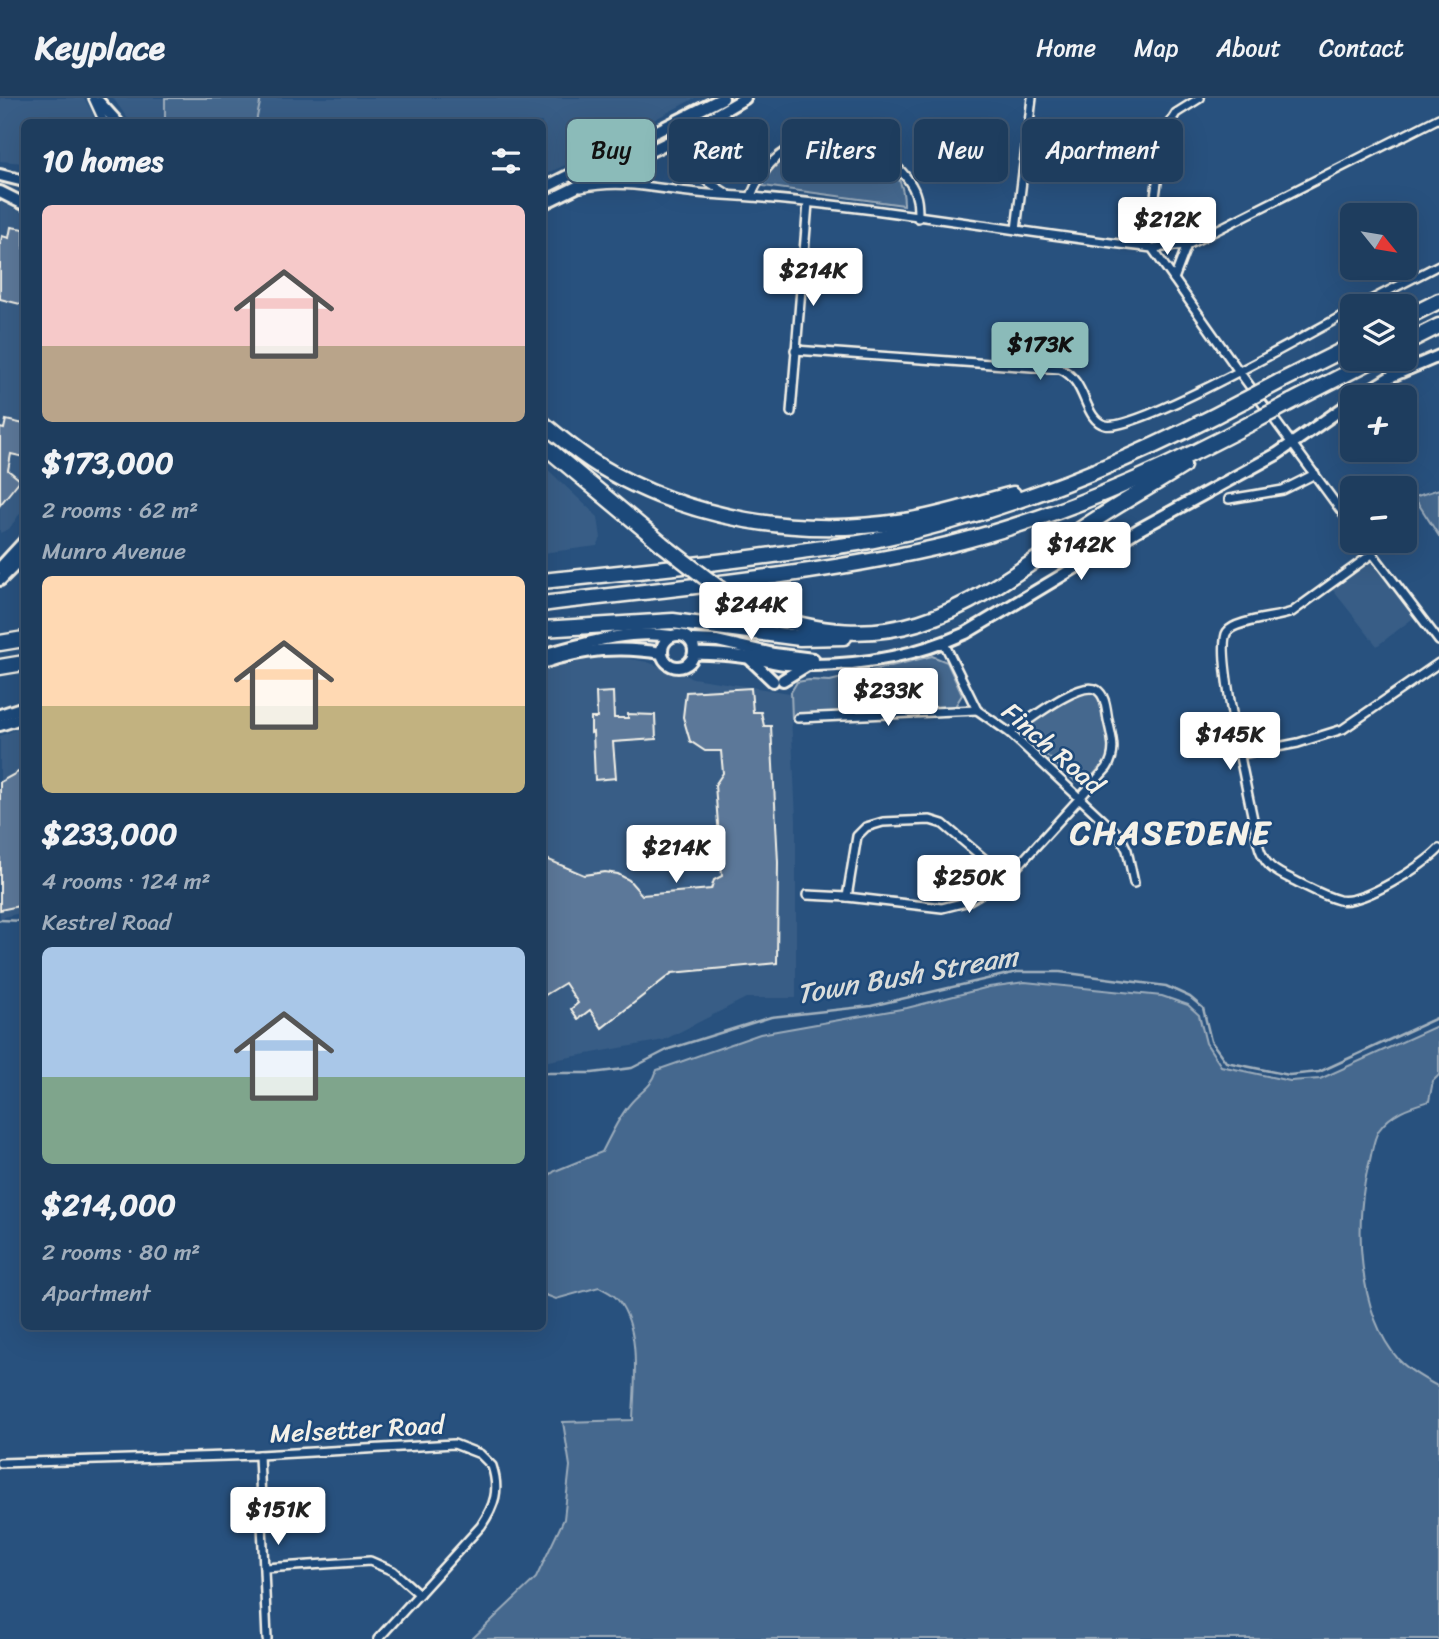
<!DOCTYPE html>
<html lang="en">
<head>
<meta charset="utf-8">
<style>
  body { margin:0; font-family:Sriracha,sans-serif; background:#264464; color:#f1f3f6; height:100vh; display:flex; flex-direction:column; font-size:26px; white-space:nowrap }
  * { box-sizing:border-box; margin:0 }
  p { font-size:23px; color:#a1aebc }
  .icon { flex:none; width:38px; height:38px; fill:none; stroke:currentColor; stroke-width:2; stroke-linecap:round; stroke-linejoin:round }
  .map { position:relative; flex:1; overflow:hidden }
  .side { position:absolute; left:21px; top:21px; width:525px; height:1211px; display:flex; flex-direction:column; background:#1e3d5e; border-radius:10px; box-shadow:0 7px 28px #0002,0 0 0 2px #3c5673 }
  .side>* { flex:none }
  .top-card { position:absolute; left:567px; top:21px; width:665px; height:63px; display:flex; gap:14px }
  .needle { width:46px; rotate:120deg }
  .controls { position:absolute; left:1340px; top:105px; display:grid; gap:14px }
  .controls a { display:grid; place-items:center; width:77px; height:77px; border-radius:10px; background:#1e3d5e; box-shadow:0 7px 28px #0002,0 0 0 2px #3c5673; font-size:35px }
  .price { position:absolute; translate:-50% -60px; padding:0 16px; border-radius:7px; background:#fff; color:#222; font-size:23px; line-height:46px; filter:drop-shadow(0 2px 4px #0008) }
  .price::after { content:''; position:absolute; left:50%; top:42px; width:21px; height:16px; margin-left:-10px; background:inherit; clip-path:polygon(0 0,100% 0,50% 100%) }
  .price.active { background:#8bbbb9; color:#111 }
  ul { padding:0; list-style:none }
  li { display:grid; align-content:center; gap:14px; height:371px; padding:0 21px }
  li span { display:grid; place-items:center; height:217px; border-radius:10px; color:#555 }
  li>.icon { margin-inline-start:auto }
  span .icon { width:126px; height:126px; fill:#fffc; stroke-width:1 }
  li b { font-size:30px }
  h2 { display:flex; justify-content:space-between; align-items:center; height:84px; padding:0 21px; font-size:30px }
  .tag { padding:0 24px; border-radius:10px; background:#1e3d5e; box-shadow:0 7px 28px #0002,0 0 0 2px #3c5673; font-size:24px; line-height:63px }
  .tag.active { background:#8bbbb9; color:#111 }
  header { display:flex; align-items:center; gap:42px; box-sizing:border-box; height:98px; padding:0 35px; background:#1e3d5e; border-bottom:2px solid #3c5673 }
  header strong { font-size:33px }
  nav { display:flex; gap:38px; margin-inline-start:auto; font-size:24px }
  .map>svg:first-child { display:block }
</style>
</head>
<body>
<header>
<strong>Keyplace</strong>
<nav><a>Home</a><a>Map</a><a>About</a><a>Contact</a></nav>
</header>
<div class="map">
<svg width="1439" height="1541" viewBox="0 0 1439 1541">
  <rect width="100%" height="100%" fill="#28517e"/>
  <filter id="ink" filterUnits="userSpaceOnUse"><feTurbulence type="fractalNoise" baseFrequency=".0143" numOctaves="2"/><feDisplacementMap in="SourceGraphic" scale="14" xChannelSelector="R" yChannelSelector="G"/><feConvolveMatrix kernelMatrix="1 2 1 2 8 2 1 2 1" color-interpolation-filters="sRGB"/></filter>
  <g filter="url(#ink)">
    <g fill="#375d86">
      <path d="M 0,0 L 84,0 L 93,16 L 93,24 L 24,24 L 24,65 L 0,63 Z"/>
      <path d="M 113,0 L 695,0 L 584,59 L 543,77 L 542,24 L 130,24 Z"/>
      <path d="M 0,104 L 24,116 L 24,410 L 9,431 L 0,435 Z"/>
      <path d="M 542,366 L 598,419 L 601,440 L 597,448 L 543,455 Z"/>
      <path d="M 1371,461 L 1416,518 L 1377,548 L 1332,491 Z"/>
      <path d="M 591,559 L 621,559 L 647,564 L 693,580 L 790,595 L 796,721 L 796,900 L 746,900 L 664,942 L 543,964 L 543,569 Z"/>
      <path d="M 24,628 L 24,814 L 0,820 L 0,638 Z"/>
    </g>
    <g fill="#45688e" stroke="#9cacbb" stroke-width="2">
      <path d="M 165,0 L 261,0 L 256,24 L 165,24 Z"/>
      <path d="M 841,45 C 875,56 904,65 904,107 L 763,88 C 775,55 809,49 841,45 Z"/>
      <path d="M 1439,391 L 1439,438 L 1414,399 Z"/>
      <path d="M 932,558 L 947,564 L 962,597 L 954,610 L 792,621 L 791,594 L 797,584 L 809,582 L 830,583 Z"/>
      <path d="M 1094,591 L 1102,600 L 1110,658 L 1086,685 L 1075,683 L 1025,638 L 1027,627 L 1074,597 Z"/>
      <path d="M 1025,884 L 1162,898 L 1188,907 L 1199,917 L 1206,945 L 1221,968 L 1290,983 L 1320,981 L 1439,927 L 1439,977 L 1433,983 L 1429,1003 C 1409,1009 1392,1014 1379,1032 C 1374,1039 1372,1053 1370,1062 C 1353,1120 1357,1215 1399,1262 C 1409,1273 1426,1282 1439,1289 L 1439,1541 L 472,1541 L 536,1480 L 564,1421 L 570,1368 L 563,1324 L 633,1322 C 634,1285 642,1233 618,1202 C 614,1196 606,1193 599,1189 L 556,1201 L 543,1196 L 543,1082 L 555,1073 L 602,1054 C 611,1037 618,1020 630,1006 C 641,993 652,989 657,972 L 760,936 L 907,910 L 989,889 Z"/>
    </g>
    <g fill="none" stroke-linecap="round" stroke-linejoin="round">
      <g stroke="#a4b2be" stroke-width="2.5">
        <path d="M 0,822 L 24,823"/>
        <path d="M 542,975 L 592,975 L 632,970 L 669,951 L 771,919 L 871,908 L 1017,874 L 1060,874 L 1166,888 L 1190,899 L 1203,910 L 1211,943 L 1226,964 L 1289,977 L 1319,974 L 1439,919"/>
      </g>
    </g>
    <g fill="#5b7899" stroke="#f4f1e8" stroke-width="2">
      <path d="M 11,129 L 24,131 L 24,207 L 0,201 L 0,147 L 2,138 L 9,140 Z"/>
      <path d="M 6,322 L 24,326 L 24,359 L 11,356 L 8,372 L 20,382 L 0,407 L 0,330 L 4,331 Z"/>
      <path d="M 751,590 L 753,614 L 761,614 L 764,628 L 771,628 L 778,764 L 777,865 L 672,875 L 602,930 L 590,912 L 578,921 L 571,911 L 578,905 L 565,885 L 542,899 L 542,759 L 584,777 L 605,774 L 618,776 L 629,782 L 642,797 L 711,791 L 714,782 L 722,778 L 715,687 L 723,675 L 721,653 L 705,653 L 690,643 L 683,619 L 686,594 Z"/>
      <path d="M 613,594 L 614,620 L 628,620 L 628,616 L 655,617 L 656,641 L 613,644 L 616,680 L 595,682 L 593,634 L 591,635 L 591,620 L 597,620 L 596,595 Z"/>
      <path d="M 20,673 L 24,673 L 24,807 L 0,812 L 0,684 Z"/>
    </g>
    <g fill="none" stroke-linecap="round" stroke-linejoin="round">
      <g stroke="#f4f1e8" stroke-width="12">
        <g id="street">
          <path d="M 93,0 L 104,24"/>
          <path d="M 677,40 L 699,78 L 726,95"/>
          <path d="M 581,90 C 626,80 664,93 708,96 C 856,104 1004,133 1152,150 L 1238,272 L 1353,429"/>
          <path d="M 751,98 C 757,83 766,68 779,58 C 817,27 889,46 912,88 C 918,98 918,109 918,120"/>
          <path d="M 1016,132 L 1032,0"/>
          <path d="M 1148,149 L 1164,34 L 1176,15 L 1200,0"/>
          <path d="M 1152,150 L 1187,147 L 1439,20"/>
          <path d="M 1174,181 L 1187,147"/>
          <path d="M 1359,208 L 1439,167"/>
          <path d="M 795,252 L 1060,271 C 1087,282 1083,321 1105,327 C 1136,335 1315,232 1353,212"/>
          <path d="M 791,314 L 808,105"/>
          <path d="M 1229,401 L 1283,392 L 1315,376"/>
          <path d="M 1363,443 L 1439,543"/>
          <path d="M 1372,456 L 1292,514 C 1277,520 1235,522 1227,534 C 1214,552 1252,714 1258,745 C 1263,767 1274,773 1293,782 C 1308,789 1323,798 1339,802 C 1362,807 1423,768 1439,751"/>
          <path d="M 944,545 L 977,612 L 1010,635 L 1120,738 L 1127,752 L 1134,785"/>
          <path d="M 798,620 L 977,612"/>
          <path d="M 1241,656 L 1298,645 L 1343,631 L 1439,565"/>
          <path d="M 807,797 L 847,799 L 942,810 L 966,804 L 1007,780 L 1107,670 C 1117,654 1112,640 1108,622 C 1106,612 1106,598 1097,592 C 1080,581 1026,625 1010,635"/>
          <path d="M 847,799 L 857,738 L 866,729 L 883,724 L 930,722 L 943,726 L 1007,780"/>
          <path d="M 259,1357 L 267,1541"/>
          <path d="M 0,1365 L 259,1357 L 454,1346 L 480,1356 L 492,1368 C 500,1392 495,1407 481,1428 L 378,1541"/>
          <path d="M 265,1470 L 370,1463 L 393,1473 L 419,1496"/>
        </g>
      </g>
      <g stroke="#f4f1e8" stroke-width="16">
        <g id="secondary">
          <path d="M 99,4 L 117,24"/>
          <path d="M 0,77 L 24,83"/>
          <path d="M 542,91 L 723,0"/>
          <path d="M 0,94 L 24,106"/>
          <path d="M 542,106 L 677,40 L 745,0"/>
          <path d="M 1358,299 L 1392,278 L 1439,258"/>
          <path d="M 0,470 L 24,444"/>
          <path d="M 0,482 L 24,458"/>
          <circle cx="678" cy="553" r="16"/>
          <path d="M 691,542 L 717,543 L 774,556 L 813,561"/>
          <path d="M 694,556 C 714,555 734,558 754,560 C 764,561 775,566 786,566 C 849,570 908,561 966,535 L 1138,432 L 1277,356 L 1353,303"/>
          <path d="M 542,557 C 583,546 628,531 671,538"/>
          <path d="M 750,561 L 773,583"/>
          <path d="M 542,565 C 583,551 620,548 662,555"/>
          <path d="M 783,582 L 806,568"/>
          <path d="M 0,617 L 24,609"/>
          <path d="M 0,627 L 24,619"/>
        </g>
      </g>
      <g stroke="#f4f1e8" stroke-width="19">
        <g id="highway">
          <path d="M 1405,220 L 1439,203"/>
          <path d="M 1405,245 L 1439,228"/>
          <path d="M 1279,284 L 1353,247"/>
          <path d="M 1291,304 L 1375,261"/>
          <path d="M 542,325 C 560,339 578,355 598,367 C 689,422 799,440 905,423 C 941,418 977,405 1013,396"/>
          <path d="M 542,346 L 662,446"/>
          <path d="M 542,483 C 629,474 715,466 801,453 C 827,449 854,447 879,441 C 1007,414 1131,363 1245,302"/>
          <path d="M 542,506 C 677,489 819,478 951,446 C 1059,419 1161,374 1259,321"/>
          <path d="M 756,513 C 895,565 963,512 1074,436 C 1109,411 1147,391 1183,368"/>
          <path d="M 542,531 L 673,523 L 800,540 L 844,539"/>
          <path d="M 0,545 L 24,541"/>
          <path d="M 0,569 L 24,565"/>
        </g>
      </g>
      <use href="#street" stroke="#1f4a7a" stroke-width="7"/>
      <use href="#secondary" stroke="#1f4a7a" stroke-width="10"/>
      <use href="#highway" stroke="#1f4a7a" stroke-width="14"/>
      <g stroke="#f4f1e8" stroke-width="19" stroke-linecap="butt">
        <g id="highway-bridge">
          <path d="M 1245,302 L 1279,284"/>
          <path d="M 1259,321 L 1291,304"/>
          <path d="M 662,446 L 729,498 L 756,513"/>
        </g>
      </g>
      <use href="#highway-bridge" stroke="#1f4a7a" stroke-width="14"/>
    </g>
  </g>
  <g text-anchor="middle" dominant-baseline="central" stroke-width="5" stroke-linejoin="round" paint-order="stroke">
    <g font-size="26" fill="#f4f1e8" stroke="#1f4a7a">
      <text transform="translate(1053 650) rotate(41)">Finch Road</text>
      <text transform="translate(357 1331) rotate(-3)">Melsetter Road</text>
    </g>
    <g font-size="28" font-style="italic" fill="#d9dcda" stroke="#1f4a7a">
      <text transform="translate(907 877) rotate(-10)">Town Bush Stream</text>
    </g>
    <g font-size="33" font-weight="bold" letter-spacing="2" fill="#f4f1e8" stroke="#1f4a7a">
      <text x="1171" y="735">CHASEDENE</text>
    </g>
  </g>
</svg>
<div class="controls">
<a><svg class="needle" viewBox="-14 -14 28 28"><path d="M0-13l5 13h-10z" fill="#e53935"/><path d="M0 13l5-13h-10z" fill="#a1aebc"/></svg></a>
<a><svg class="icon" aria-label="layers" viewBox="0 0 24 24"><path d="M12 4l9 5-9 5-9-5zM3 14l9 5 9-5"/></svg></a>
<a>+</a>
<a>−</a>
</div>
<b class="price" style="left:1167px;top:159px">$212K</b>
<b class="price" style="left:813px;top:210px">$214K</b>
<b class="price active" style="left:1040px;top:284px">$173K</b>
<b class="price" style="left:1081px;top:484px">$142K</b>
<b class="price" style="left:751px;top:544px">$244K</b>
<b class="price" style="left:888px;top:630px">$233K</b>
<b class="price" style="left:1230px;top:674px">$145K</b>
<b class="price" style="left:676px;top:787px">$214K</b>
<b class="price" style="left:969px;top:817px">$250K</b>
<b class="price" style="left:278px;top:1449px">$151K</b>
<div class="top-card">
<a class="tag active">Buy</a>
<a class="tag">Rent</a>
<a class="tag">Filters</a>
<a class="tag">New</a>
<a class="tag">Apartment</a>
</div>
<section class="side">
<h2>10 homes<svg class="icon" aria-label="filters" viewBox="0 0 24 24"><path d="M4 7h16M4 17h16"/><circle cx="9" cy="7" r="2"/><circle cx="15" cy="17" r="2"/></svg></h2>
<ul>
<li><span style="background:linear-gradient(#f6c9c9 65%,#b9a48a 0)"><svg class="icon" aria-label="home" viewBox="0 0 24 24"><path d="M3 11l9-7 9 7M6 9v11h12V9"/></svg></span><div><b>$173,000</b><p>2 rooms · 62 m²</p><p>Munro Avenue</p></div></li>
<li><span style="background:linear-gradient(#ffd9b3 60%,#c2b280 0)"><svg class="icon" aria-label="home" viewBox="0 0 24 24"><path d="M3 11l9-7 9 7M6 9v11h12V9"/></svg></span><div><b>$233,000</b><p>4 rooms · 124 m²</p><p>Kestrel Road</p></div></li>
<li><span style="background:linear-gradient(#a9c7e8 60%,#7fa58c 0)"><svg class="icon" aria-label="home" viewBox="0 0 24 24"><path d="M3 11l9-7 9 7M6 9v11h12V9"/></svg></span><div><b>$214,000</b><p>2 rooms · 80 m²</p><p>Apartment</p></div></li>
</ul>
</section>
</div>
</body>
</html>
